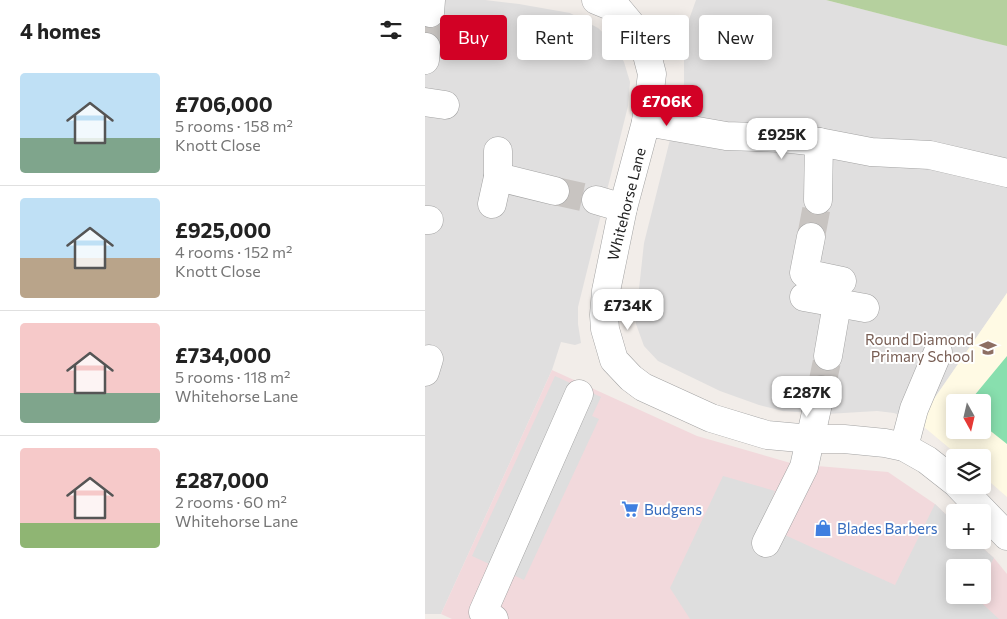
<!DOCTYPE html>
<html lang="en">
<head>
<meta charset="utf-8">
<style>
  body { margin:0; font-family:Commissioner,sans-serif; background:#f2f2f2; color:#222; height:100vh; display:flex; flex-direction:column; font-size:19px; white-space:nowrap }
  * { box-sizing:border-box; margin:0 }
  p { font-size:16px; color:#767676 }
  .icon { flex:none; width:28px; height:28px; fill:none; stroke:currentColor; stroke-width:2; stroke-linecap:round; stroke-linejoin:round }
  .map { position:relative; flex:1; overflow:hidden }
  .drawer { display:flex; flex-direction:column; background:#fff; width:425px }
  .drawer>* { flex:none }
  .banner { position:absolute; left:15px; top:15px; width:475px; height:45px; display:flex; gap:10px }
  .needle { width:32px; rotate:172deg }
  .fabs { position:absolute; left:521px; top:394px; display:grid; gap:10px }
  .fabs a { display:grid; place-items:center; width:45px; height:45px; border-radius:5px; background:#fff; box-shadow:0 2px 12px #0003; font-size:25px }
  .price { position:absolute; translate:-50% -42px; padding:0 11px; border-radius:10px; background:#fff; color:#222; font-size:16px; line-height:32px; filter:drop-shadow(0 1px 2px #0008) }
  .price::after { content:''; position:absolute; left:50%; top:30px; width:15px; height:11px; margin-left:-8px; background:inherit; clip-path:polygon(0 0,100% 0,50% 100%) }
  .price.current { background:#d20125; color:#fff }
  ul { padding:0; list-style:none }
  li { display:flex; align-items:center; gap:15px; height:125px; padding:0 20px }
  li+li { border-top:1px solid #e0e0e0 }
  li span { display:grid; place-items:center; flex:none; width:140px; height:100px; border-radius:5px; color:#555 }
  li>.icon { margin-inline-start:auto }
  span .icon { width:60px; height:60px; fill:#fffc; stroke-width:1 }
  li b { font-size:21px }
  h2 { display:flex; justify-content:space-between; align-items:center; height:60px; padding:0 20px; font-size:21px }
  .chip { padding:0 18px; border-radius:5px; background:#fff; box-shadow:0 2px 12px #0003; font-size:18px; line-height:45px }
  .chip.current { background:#d20125; color:#fff }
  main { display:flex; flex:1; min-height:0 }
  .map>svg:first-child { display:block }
</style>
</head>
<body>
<main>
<section class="drawer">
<h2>4 homes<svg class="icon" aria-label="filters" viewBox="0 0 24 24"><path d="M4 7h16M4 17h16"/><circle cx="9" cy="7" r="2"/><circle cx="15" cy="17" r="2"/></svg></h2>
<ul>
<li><span style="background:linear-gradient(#bfe0f5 65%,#7fa58c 0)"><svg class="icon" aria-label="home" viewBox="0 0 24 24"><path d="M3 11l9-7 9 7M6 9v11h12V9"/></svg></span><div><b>£706,000</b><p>5 rooms · 158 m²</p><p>Knott Close</p></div></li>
<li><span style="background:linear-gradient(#bfe0f5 60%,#b9a48a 0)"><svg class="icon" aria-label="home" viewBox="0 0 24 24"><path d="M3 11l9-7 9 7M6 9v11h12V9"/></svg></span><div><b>£925,000</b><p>4 rooms · 152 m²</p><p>Knott Close</p></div></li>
<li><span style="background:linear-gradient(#f6c9c9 70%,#7fa58c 0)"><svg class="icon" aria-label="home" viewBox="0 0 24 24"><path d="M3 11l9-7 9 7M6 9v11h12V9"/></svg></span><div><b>£734,000</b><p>5 rooms · 118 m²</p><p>Whitehorse Lane</p></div></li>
<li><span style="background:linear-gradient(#f6c9c9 75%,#8fb573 0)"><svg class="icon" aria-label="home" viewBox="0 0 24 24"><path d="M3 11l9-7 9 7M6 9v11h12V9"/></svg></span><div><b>£287,000</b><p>2 rooms · 60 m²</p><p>Whitehorse Lane</p></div></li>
</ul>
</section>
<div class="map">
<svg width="582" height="619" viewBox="0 0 582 619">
  <rect width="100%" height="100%" fill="#f2ede9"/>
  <g fill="#e0dfdf">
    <path d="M 0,0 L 60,0 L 94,4 L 145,13 L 173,28 L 188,42 L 199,62 L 205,82 L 203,106 L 153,307 L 153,324 L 156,343 L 150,345 L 136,342 L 127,370 L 16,614 L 0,614 Z"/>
    <path d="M 271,0 L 401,0 L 582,46 L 582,293 L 493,422 L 469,413 L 452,411 L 402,414 L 358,411 L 334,405 L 295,391 L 233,361 L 219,346 L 211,324 L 210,309 L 214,289 L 219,243 L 259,84 L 259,61 L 256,42 Z"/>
  </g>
  <path fill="#f2d9dc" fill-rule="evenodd" d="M 127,370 L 272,436 L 369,464 L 463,472 L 510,504 L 530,523 L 530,540 L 549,540 L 569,558 L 582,574 L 582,619 L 27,619 L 16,614 ZM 530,568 L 558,568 L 558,595 L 530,595 Z"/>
  <path fill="#fffae4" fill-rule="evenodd" d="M 582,293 L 582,497 L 558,476 L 558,458 L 535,457 L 493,422 ZM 530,402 L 558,402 L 558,430 L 530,430 Z"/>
  <path fill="#b5d09e" d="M 401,0 L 582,0 L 582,46 L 557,40 Z"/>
  <path fill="#88dfae" d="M 582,356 L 582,444 L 558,425 L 558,402 L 544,402 Z"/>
  <g fill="#dedede">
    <path d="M 130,376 L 176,397 L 167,416 L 174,419 L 99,580 L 47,556 Z"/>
    <path d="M 298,476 L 350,491 L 341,518 L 362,536 L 470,585 L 510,504 L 530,523 L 530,540 L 549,540 L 569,558 L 558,578 L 558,568 L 530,568 L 530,595 L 548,595 L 574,619 L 265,619 L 245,588 Z"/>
  </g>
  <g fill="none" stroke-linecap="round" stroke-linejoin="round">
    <g stroke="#c8c4c1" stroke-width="28" stroke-dasharray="28 14" stroke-linecap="butt">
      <path d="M 1,47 L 5,13"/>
      <path d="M 130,191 L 171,200"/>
      <path d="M 386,237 L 393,200"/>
      <path d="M 396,390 L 403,356"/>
    </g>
    <g stroke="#a3a3a3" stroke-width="29">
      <g id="minor">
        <path d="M 171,0 L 193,9 L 204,22 L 214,35 L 220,47 L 227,74 L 221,122 L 198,208 L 181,291 L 179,315 L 180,329 L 189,360 L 206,378 L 218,387 L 286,418 L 342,435 L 386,439 L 419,439 L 460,443 L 479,447 L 502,460 L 530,482"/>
        <path d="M 5,13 L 6,0"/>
        <path d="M 0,60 L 1,47"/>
        <path d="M 0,102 L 20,105"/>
        <path d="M 221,122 L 301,136 L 357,138 L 394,142 L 446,152 L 505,155 L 582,173"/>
        <path d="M 73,177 L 130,191"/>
        <path d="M 171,200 L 198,208"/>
        <path d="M 393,200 L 394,142"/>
        <path d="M 67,204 L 73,177 L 73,151"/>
        <path d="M 0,220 L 4,220"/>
        <path d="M 386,237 L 379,273 L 417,281"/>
        <path d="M 379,297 L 440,308"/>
        <path d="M 403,356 L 412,304"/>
        <path d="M 0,372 L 4,359"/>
        <path d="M 479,447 L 489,409 L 513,352"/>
        <path d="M 533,485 L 582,536"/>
        <path d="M 341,543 L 379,467 L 396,390"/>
        <path d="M 69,619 L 58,612 L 154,394"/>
      </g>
    </g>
    <use href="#minor" stroke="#fff" stroke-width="28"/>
  </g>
  <defs>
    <g id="school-bare" transform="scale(1.35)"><path d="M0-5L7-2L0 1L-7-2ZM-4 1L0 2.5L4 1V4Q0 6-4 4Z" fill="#8d6e63" stroke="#fff" stroke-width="2.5" paint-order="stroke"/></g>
    <g id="supermarket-bare" transform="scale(1.35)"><path d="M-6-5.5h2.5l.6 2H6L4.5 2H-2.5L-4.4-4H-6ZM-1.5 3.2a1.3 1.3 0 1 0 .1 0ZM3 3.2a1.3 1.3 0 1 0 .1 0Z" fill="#3f7fe0" stroke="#fff" stroke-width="2.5" paint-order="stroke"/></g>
    <g id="shop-bare" transform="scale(1.35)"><path d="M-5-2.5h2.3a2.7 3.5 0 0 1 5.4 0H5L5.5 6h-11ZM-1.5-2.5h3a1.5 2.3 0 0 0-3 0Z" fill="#3f7fe0" stroke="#fff" stroke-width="2.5" paint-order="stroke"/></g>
  </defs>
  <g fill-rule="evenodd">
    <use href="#school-bare" x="563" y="348"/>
    <use href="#supermarket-bare" x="205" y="509"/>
    <use href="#shop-bare" x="398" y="528"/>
  </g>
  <g text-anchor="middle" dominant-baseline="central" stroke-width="4" stroke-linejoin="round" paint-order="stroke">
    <g font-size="15" fill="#222" stroke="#fff">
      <text transform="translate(201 204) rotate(-76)">Whitehorse Lane</text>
    </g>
    <g font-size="15" fill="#785e54" stroke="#fff" text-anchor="end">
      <text x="549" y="339">Round Diamond<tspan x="549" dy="17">Primary School</tspan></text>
    </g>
    <g font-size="15" fill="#366cbe" stroke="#fff" text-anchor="start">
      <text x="219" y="509">Budgens</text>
      <text x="412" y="528">Blades Barbers</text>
    </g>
  </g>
</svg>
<div class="fabs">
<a><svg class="needle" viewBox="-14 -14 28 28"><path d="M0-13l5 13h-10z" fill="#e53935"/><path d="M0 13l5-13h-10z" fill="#767676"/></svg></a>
<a><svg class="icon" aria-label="layers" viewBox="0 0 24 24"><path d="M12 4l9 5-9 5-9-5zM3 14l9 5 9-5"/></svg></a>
<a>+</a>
<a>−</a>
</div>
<b class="price current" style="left:242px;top:127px">£706K</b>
<b class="price" style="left:357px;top:160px">£925K</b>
<b class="price" style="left:203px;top:331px">£734K</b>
<b class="price" style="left:382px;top:418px">£287K</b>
<div class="banner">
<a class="chip current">Buy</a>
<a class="chip">Rent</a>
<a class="chip">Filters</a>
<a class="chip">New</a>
</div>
</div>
</main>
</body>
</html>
